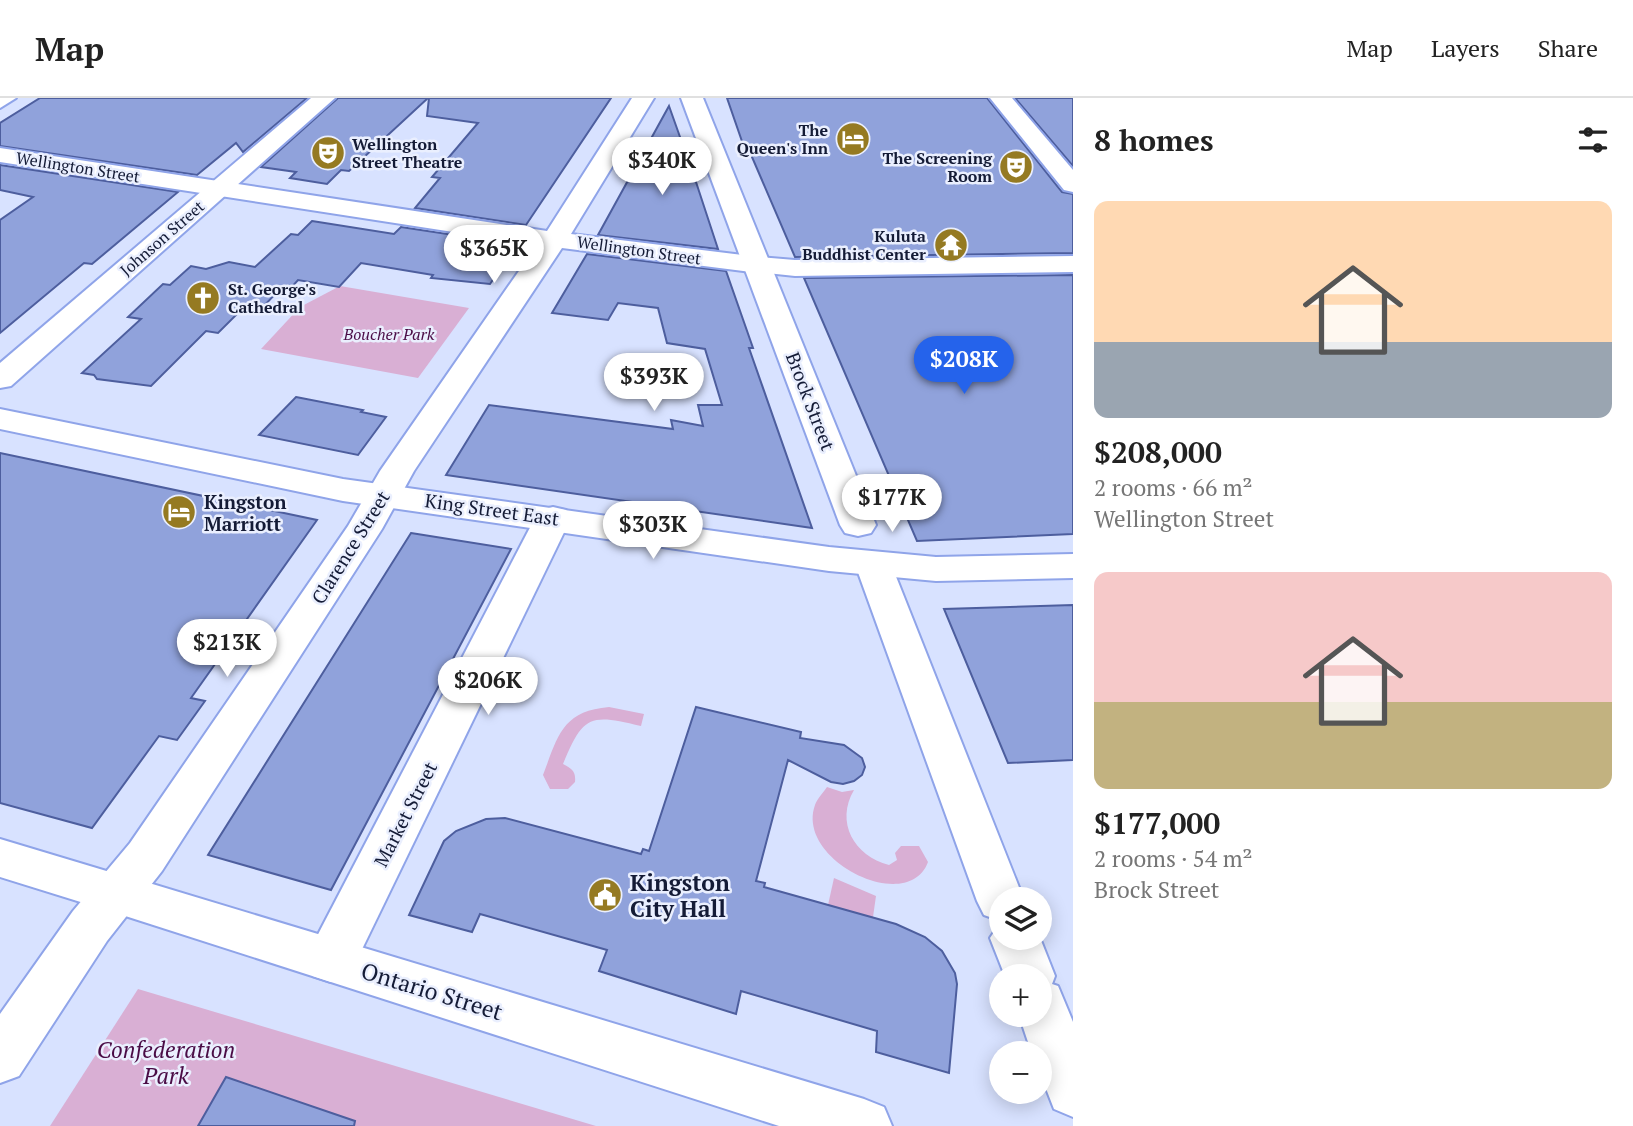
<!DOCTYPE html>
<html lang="en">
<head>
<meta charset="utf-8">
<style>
  body { margin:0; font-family:"PT Serif",serif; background:#f6f6f6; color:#222; height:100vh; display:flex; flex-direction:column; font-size:26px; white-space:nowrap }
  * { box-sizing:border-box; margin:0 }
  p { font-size:23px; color:#767676 }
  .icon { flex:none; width:38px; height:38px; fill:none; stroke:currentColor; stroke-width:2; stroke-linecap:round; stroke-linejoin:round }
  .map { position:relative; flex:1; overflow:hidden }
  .side { display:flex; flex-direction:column; background:#fff; width:560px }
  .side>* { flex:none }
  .buttons { position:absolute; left:989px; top:789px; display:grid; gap:14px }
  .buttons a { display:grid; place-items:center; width:63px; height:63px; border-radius:50%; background:#fff; box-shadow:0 4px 18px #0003; font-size:35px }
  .price { position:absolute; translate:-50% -60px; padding:0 16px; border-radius:24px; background:#fff; color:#222; font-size:23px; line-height:46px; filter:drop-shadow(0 2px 4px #0008) }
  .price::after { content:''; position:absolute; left:50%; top:42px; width:21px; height:16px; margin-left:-10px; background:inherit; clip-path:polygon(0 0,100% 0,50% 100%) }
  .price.selected { background:#2563eb; color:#fff }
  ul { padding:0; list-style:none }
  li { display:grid; align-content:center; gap:14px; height:371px; padding:0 21px }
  li span { display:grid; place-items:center; height:217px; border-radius:14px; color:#555 }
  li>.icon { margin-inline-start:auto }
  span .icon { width:126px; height:126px; fill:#fffc; stroke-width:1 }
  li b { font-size:30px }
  h2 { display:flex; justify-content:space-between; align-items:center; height:84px; padding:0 21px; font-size:30px }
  header { display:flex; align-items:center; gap:42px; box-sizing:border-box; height:98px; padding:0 35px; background:#fff; border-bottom:2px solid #e0e0e0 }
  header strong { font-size:33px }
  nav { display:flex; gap:38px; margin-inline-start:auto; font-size:24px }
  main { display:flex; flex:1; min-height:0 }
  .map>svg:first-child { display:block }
</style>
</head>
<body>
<header>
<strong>Map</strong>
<nav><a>Map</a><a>Layers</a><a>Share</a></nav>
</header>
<main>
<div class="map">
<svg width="1073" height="1028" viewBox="0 0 1073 1028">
  <rect width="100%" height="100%" fill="#d8e2ff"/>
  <g fill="#d9afd4">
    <path d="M 340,188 L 469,210 L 418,280 L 261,251 L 300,209 Z"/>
    <path d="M 609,609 L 644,616 L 641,628 C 589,615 583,618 563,666 C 572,671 576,673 575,684 L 568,691 L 550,691 L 543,677 C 558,638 562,613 609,609 Z"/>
    <path d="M 827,689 L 842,694 L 854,692 C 835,724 854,758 889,767 L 897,762 L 895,755 L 901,748 L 919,748 L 928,764 C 908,818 795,762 815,707 C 817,701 823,695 827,689 Z"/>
    <path d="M 834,780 L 876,798 L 873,819 L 828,807 Z"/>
    <path d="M 138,891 L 596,1028 L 50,1028 Z"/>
  </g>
  <g fill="#90a2db" stroke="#4d5e9e" stroke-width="2">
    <path d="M 40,0 L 307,0 L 243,54 L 236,45 L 197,77 L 0,48 L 0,25 Z"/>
    <path d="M 338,0 L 428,0 L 349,73 L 341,72 L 327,86 L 290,80 L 296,74 L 261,69 Z"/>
    <path d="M 429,0 L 611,0 L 526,127 L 415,110 L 440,80 L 432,79 L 478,25 L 427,18 Z"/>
    <path d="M 727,0 L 987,0 L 1062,94 L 1073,96 L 1073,155 L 795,159 L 749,52 L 745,52 Z"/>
    <path d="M 1015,0 L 1073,0 L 1073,68 Z"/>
    <path d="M 669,8 L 696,84 L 718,151 L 598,137 Z"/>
    <path d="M 0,67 L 178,94 L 92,166 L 84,165 L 0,235 L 0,122 L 33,99 L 0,92 Z"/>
    <path d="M 312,123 L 394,136 L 401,129 L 513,146 L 509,152 L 513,153 L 490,186 L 431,180 L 433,177 L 361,165 L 339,189 L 298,182 L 290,191 L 282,189 L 259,213 L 243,210 L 218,235 L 206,233 L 151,288 L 97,281 L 94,277 L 82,275 L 141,221 L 128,219 L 163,186 L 170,187 L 191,168 L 206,171 L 229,164 L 255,169 L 291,136 L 298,137 Z"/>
    <path d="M 587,156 L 726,173 L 753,250 L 749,250 L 812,430 L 446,377 L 489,307 L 673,331 L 671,322 L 703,328 L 698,307 L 722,307 L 705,251 L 667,245 L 658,210 L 618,205 L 608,222 L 552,215 Z"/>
    <path d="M 1073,177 L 1073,436 L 917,443 L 804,180 Z"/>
    <path d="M 296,299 L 363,312 L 361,314 L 386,319 L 358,357 L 259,337 Z"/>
    <path d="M 0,355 L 317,422 L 191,600 L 205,603 L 177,642 L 159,638 L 92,730 L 0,705 Z"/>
    <path d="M 411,435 L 511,451 L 331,792 L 208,757 Z"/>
    <path d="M 1073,507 L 1073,662 L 1008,665 L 944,511 Z"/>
    <path d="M 696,609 L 801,634 L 800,640 L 844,647 L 862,660 L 865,669 L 862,677 L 854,683 L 843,686 L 831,684 L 788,662 L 756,783 L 765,785 L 764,789 L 896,826 L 925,839 L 942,853 L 955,875 L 957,886 L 949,975 L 876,954 L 877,933 L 741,893 L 736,916 L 599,873 L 607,852 L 480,816 L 472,834 L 409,817 L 444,743 L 456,733 L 486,721 L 505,720 L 641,756 L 643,751 L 649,753 Z"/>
    <path d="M 226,979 L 355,1023 L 354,1028 L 198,1028 Z"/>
  </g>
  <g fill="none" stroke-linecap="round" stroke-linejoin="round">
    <g stroke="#8fa4e9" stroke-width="4">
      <g id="street">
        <path d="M 0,0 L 16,0 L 0,10 Z"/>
        <path d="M 632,0 L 654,0 L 571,136 L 759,159 L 769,161 L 773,167 L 769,173 L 759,175 L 562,150 L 414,373 L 382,431 L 162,773 L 107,843 L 19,978 L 0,985 L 0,916 L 73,813 L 130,745 L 348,428 L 380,373 L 537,147 L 0,64 L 0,50 L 547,133 Z"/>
        <path d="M 553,409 L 566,412 L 571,420 L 349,878 L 331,884 L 313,878 L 306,862 L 313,846 L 535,420 L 540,412 Z"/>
      </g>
    </g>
    <g stroke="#8fa4e9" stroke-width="4">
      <g id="secondary">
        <path d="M 1073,158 L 1073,174 L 795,178 L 749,173 L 745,167 L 749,161 L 759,159 L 795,162 Z"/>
        <path d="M 0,311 L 343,381 L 829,449 L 936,459 L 1073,456 L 1073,480 L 936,483 L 829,473 L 343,403 L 0,331 Z"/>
        <path d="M 0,741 L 133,781 L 140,795 L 133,809 L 116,815 L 0,779 Z"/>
      </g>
    </g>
    <g stroke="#8fa4e9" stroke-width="4">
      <g id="primary">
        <path d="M 311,0 L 335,0 L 11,288 L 0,290 L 0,265 Z"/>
        <path d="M 681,0 L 703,0 L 876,427 L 871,435 L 858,438 L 845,435 L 840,427 Z"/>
        <path d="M 990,0 L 1012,0 L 1073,72 L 1073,94 L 1064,92 Z"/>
        <path d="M 873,454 L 886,457 L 891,466 L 1024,802 L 1001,802 L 1001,823 L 984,817 L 977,803 L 855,466 L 860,457 Z"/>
        <path d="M 116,775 L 864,1001 L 884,1009 L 892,1028 L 779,1028 L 116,815 L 99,809 L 92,795 L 99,781 Z"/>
        <path d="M 1001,824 L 1001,840 L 1040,840 L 1055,878 L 1052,886 L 1058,888 L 1073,924 L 1073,1019 L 1054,1011 L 1040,975 L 1040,956 L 1032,956 L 1019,917 L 1040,917 L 1040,878 L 1005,878 L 990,840 Z"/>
      </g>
    </g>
    <use href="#street" fill="#fff" fill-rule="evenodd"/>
    <use href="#secondary" fill="#fff" fill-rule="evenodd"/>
    <use href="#primary" fill="#fff" fill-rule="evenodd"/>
  </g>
  <defs>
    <g id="hotel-disc" transform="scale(1.75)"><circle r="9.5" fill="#957a22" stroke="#eaeffe"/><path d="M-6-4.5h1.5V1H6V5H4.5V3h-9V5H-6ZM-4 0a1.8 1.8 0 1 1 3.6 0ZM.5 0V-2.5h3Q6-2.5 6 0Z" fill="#fff"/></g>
    <g id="theatre-disc" transform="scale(1.75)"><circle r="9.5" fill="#957a22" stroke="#eaeffe"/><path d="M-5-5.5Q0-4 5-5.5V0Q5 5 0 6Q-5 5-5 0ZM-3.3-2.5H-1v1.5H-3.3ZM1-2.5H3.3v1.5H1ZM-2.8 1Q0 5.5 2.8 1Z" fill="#fff"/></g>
    <g id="temple-disc" transform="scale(1.75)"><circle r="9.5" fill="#957a22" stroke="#eaeffe"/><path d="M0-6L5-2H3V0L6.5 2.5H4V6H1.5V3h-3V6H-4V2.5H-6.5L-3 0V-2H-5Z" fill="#fff"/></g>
    <g id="church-disc" transform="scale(1.75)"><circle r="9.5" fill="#957a22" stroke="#eaeffe"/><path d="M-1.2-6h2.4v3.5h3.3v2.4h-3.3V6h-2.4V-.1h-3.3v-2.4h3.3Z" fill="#fff"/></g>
    <g id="civic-disc" transform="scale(1.75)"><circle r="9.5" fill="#957a22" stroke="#eaeffe"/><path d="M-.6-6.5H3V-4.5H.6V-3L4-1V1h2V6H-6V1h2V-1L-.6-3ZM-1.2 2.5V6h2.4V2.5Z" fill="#fff"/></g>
  </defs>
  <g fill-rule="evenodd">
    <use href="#hotel-disc" x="853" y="41"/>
    <use href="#theatre-disc" x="328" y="55"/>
    <use href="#theatre-disc" x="1016" y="69"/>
    <use href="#temple-disc" x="951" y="147"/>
    <use href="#church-disc" x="203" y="200"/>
    <use href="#hotel-disc" x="179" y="414"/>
    <use href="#civic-disc" x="605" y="797"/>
  </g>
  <g text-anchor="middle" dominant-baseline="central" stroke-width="5" stroke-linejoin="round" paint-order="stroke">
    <g font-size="16" font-weight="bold" fill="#141b36" stroke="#eaeffe" text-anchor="end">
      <text x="828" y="32">The<tspan x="828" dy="18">Queen's Inn</tspan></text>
      <text x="352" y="46" text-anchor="start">Wellington<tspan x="352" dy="18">Street Theatre</tspan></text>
      <text x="992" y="60">The Screening<tspan x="992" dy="18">Room</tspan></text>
      <text x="926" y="138">Kuluta<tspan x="926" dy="18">Buddhist Center</tspan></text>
      <text x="228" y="191" text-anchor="start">St. George's<tspan x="228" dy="18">Cathedral</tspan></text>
    </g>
    <g font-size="16" fill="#141b36" stroke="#eaeffe">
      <text transform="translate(78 69) rotate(9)">Wellington Street</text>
      <text transform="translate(162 140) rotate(-41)">Johnson Street</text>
      <text transform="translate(639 152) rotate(8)">Wellington Street</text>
    </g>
    <g font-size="16" font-style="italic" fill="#4a0c46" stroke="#eaeffe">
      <text x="389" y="236">Boucher Park</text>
    </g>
    <g font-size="19" fill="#141b36" stroke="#eaeffe">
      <text transform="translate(811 303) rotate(69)">Brock Street</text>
      <text transform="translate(492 411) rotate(8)">King Street East</text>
      <text transform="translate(350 449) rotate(-58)">Clarence Street</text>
      <text transform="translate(405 716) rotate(-63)">Market Street</text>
    </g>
    <g font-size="19" font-weight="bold" fill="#141b36" stroke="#eaeffe" text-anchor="start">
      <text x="204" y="403">Kingston<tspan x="204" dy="22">Marriott</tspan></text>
    </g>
    <g font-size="23" font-weight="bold" fill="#141b36" stroke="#eaeffe" text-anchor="start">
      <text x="630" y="784">Kingston<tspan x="630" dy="26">City Hall</tspan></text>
    </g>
    <g font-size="23" fill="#141b36" stroke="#eaeffe">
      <text transform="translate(432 893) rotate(17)">Ontario Street</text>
    </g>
    <g font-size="23" font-style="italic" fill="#4a0c46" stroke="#eaeffe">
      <text x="166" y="951">Confederation<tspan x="166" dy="26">Park</tspan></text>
    </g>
  </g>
</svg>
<div class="buttons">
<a><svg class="icon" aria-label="layers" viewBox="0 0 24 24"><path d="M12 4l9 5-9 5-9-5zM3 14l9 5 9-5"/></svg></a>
<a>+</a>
<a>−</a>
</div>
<b class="price" style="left:662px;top:99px">$340K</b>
<b class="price" style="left:494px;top:187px">$365K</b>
<b class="price selected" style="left:964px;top:298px">$208K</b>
<b class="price" style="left:654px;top:315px">$393K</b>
<b class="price" style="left:892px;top:436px">$177K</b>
<b class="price" style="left:653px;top:463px">$303K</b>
<b class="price" style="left:227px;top:581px">$213K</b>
<b class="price" style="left:488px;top:619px">$206K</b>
</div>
<section class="side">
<h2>8 homes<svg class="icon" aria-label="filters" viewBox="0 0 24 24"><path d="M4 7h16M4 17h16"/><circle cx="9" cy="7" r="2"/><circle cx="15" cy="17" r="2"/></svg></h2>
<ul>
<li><span style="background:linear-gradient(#ffd9b3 65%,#9aa5b1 0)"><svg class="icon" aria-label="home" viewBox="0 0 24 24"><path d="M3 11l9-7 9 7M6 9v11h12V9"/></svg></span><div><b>$208,000</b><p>2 rooms · 66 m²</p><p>Wellington Street</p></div></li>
<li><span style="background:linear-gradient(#f6c9c9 60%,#c2b280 0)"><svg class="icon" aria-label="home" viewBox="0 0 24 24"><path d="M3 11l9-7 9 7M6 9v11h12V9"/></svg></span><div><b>$177,000</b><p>2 rooms · 54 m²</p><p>Brock Street</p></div></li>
</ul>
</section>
</main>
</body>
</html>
